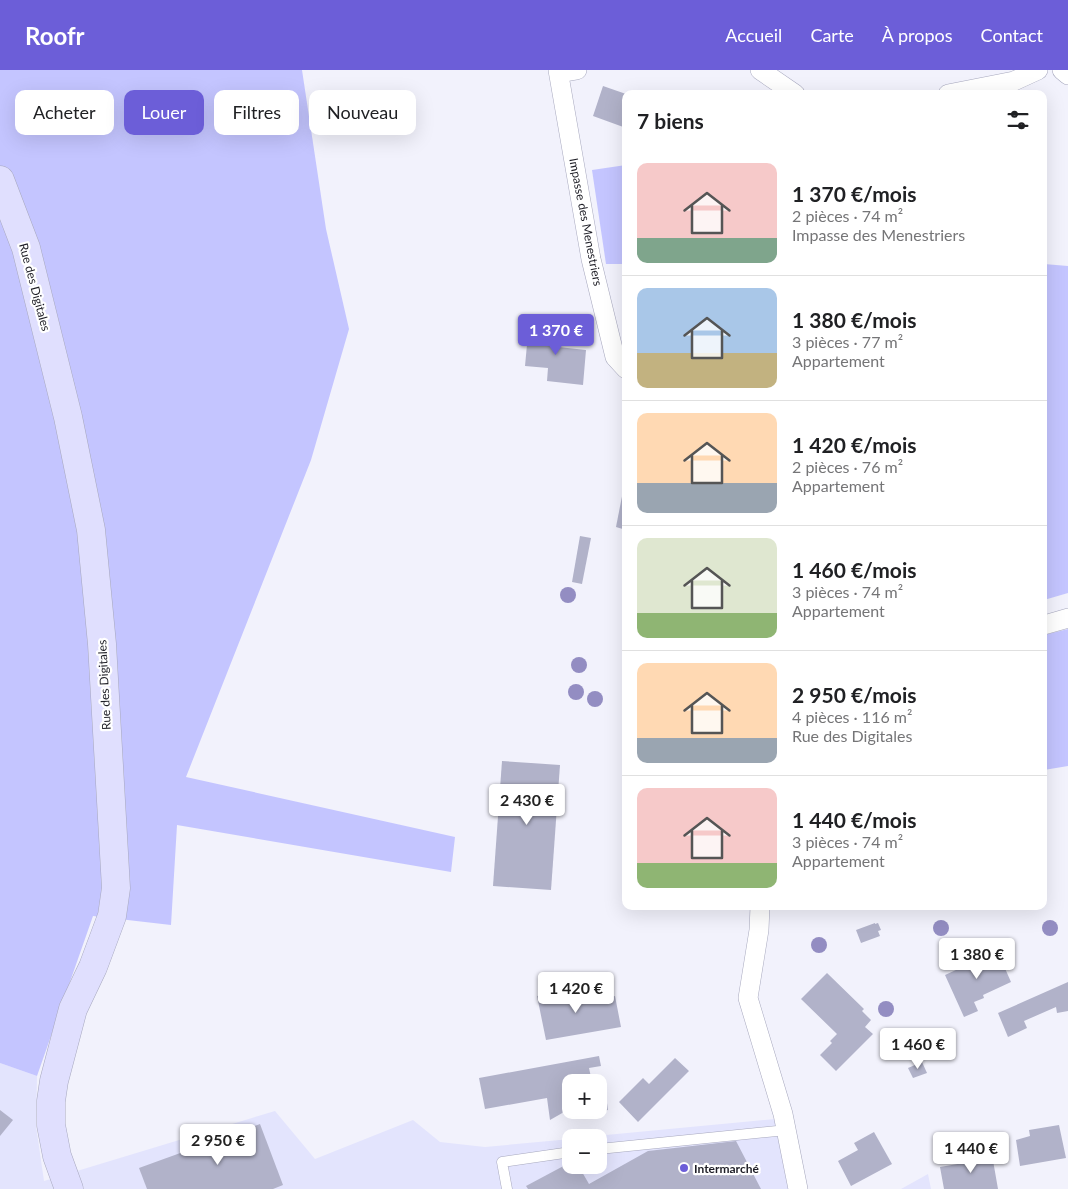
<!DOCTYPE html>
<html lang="fr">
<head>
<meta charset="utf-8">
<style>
  body { margin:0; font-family:Lato,sans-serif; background:#f6f6f6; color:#202124; height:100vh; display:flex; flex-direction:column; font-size:19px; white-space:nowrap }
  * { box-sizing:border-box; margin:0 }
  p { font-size:16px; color:#757577 }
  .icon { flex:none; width:28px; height:28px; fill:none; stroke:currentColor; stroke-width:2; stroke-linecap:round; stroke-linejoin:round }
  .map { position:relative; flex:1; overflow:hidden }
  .sheet { position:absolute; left:622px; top:20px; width:425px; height:820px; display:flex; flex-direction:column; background:#fff; border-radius:10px; box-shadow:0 5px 20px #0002 }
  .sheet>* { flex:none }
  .guide { position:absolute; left:15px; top:20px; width:475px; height:45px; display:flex; gap:10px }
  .buttons { position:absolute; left:562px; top:1004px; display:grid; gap:10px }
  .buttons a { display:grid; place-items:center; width:45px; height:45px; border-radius:10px; background:#fff; box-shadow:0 5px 20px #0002; font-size:25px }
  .price { position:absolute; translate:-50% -42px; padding:0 11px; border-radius:5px; background:#fff; color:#222; font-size:16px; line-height:32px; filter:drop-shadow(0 1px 2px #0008) }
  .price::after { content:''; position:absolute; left:50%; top:30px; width:15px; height:11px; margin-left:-8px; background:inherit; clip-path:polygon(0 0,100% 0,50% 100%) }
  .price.current { background:#6c5ed8; color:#fff }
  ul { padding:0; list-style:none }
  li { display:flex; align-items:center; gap:15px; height:125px; padding:0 15px }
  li+li { border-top:1px solid #e0e0e0 }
  li span { display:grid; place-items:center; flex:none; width:140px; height:100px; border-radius:10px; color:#555 }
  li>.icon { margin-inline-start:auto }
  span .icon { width:60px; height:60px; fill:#fffc; stroke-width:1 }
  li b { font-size:21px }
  h2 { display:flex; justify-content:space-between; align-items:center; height:60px; padding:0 15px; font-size:21px }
  .pill { padding:0 18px; border-radius:10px; background:#fff; box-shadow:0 5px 20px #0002; font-size:18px; line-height:45px }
  .pill.current { background:#6c5ed8; color:#fff }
  header { display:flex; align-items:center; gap:30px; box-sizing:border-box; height:70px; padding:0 25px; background:#6c5ed8; color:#fff }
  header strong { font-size:24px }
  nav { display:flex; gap:28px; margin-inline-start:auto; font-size:18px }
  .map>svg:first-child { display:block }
</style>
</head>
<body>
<header>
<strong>Roofr</strong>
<nav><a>Accueil</a><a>Carte</a><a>À propos</a><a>Contact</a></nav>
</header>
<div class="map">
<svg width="1068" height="1119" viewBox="0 0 1068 1119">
  <rect width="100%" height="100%" fill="#f2f2fc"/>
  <g fill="#e3e4fd">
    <path d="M 0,993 L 37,1006 L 36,1056 L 44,1111 L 275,1041 L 315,1089 L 413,1050 L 440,1072 L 485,1077 L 571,1069 L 571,1095 L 599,1095 L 599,1068 L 585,1067 L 775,1049 L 801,1119 L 0,1119 Z"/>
    <path d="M 928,1104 L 931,1119 L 901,1119 Z"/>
  </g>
  <g fill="#c4c5ff">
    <path d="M 0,0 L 302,0 L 326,159 L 349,259 L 311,390 L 186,707 L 455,767 L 451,802 L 177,755 L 171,855 L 93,846 L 37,1006 L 0,993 Z"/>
    <path d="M 626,95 L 626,194 L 606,194 L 592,100 Z"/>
    <path d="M 1044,194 L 1068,196 L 1068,523 L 1044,530 Z"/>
    <path d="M 1068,559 L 1068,696 L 1044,700 L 1044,565 Z"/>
  </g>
  <g fill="#b1b2c9">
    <path d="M 603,16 L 626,24 L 626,58 L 593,46 Z"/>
    <path d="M 546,250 L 561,252 L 558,277 L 586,280 L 583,315 L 547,311 L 548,298 L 525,296 L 528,264 L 544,266 Z"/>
    <path d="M 624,416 L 626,417 L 626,460 L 616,457 Z"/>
    <path d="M 580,466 L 591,468 L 582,514 L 572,512 Z"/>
    <path d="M 502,691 L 560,695 L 551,820 L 493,816 Z"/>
    <path d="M 875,853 L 875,854 L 878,853 L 881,860 L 878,861 L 880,866 L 861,873 L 856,860 Z"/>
    <path d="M 996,878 L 1011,912 L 983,925 L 984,928 L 974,932 L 978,941 L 964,947 L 945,905 L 969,894 L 968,890 Z"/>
    <path d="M 827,903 L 864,939 L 862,941 L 871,950 L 865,957 L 873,964 L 836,1001 L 820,985 L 832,973 L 830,971 L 837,964 L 801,929 Z"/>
    <path d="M 1068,912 L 1068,941 L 1057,943 L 1056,937 L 1024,951 L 1027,958 L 1008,967 L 998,943 Z"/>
    <path d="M 574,917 L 577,934 L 615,926 L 621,957 L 546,970 L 537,926 Z"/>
    <path d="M 599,986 L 601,996 L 589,998 L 592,1012 L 571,1012 L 571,1038 L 550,1050 L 547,1028 L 485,1039 L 479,1008 Z"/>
    <path d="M 675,988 L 689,1001 L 638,1052 L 619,1032 L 643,1008 L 649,1014 Z"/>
    <path d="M 922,992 L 927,1003 L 913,1008 L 908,998 Z"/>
    <path d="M 606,1026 L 608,1040 L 573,1047 L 572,1040 L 599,1040 L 599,1028 Z"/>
    <path d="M 0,1040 L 13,1050 L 0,1066 Z"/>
    <path d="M 260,1054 L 283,1115 L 273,1119 L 147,1119 L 139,1098 Z"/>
    <path d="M 1059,1055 L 1066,1088 L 1020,1096 L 1016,1070 L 1030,1066 L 1029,1060 Z"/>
    <path d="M 874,1062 L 892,1094 L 851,1116 L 838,1091 L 858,1080 L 854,1073 Z"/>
    <path d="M 736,1071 L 761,1119 L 528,1119 L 526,1116 L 571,1092 L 571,1095 L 578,1095 L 589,1114 L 648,1081 Z"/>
    <path d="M 991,1079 L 998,1119 L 944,1119 L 940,1097 L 981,1090 L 980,1081 Z"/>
  </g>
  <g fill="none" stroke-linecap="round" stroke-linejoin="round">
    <g stroke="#a7a8be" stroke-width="11">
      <g id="lane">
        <path d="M 599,1079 L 787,1060"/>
        <path d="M 507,1119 L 502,1092 L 571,1082"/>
      </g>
    </g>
    <g stroke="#a7a8be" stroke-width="20">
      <g id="street">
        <path d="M 558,0 L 591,189 L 615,287 L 626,299"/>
        <path d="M 760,0 L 795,24"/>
        <path d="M 1062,0 L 1068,5"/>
        <path d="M 559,3 L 577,0"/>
        <path d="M 948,24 L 1014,11 L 1038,0"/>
        <path d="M 1044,555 L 1068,548"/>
        <path d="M 760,836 L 759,860 L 748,928 L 783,1044 L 798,1119"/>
      </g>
    </g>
    <g stroke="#a7a8be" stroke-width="29">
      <path id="secondary" d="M 0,110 L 26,178 L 68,347 L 91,460 L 102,574 L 116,818 L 112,846 L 93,897 L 73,939 L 54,1011 L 51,1031 L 51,1055 L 57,1086 L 69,1119"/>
    </g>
    <use href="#lane" stroke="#fff" stroke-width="10"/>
    <use href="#street" stroke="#fff" stroke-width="19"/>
    <use href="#secondary" stroke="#e0dffe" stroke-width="28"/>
  </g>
  <g fill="#938dc2">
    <circle cx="568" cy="525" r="8"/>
    <circle cx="579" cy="595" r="8"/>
    <circle cx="576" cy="622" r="8"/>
    <circle cx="595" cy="629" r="8"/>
    <circle cx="941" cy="858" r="8"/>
    <circle cx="1050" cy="858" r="8"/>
    <circle cx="819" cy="875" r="8"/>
    <circle cx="886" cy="939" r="8"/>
  </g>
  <circle fill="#6c5ed8" stroke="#fff" stroke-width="2" cx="684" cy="1098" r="5"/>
  <g text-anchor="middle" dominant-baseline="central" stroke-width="4.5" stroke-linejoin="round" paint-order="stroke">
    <g font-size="12" fill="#1e1e26" stroke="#fff">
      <text transform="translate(586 152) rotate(79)">Impasse des Menestriers</text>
      <text transform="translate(35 217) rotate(75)">Rue des Digitales</text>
      <text transform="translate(104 615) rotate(-93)">Rue des Digitales</text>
    </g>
    <g font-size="12" font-weight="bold" fill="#1e1e26" stroke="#fff" text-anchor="start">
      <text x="694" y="1098">Intermarché</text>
    </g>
  </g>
</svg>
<div class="buttons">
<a>+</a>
<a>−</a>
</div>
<b class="price current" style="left:556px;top:286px">1 370 €</b>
<b class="price" style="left:527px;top:756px">2 430 €</b>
<b class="price" style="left:977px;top:910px">1 380 €</b>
<b class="price" style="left:576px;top:944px">1 420 €</b>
<b class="price" style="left:918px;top:1000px">1 460 €</b>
<b class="price" style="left:218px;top:1096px">2 950 €</b>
<b class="price" style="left:971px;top:1104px">1 440 €</b>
<div class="guide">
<a class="pill">Acheter</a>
<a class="pill current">Louer</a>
<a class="pill">Filtres</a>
<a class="pill">Nouveau</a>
</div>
<section class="sheet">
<h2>7 biens<svg class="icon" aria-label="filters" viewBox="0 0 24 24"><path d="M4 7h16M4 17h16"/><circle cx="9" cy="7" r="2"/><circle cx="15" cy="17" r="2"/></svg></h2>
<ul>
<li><span style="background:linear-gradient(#f6c9c9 75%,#7fa58c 0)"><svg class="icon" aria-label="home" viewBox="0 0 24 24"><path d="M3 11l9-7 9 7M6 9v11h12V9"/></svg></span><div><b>1 370 €/mois</b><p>2 pièces · 74 m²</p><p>Impasse des Menestriers</p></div></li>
<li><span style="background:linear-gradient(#a9c7e8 65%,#c2b280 0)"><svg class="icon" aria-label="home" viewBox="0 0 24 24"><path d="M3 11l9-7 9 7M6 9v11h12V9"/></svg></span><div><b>1 380 €/mois</b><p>3 pièces · 77 m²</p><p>Appartement</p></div></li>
<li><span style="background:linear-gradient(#ffd9b3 70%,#9aa5b1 0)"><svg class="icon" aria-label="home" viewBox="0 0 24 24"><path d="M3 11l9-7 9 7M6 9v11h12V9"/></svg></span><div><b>1 420 €/mois</b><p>2 pièces · 76 m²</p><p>Appartement</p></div></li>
<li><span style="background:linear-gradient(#dfe7d0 75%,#8fb573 0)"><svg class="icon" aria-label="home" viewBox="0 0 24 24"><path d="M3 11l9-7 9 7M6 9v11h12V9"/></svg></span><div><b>1 460 €/mois</b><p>3 pièces · 74 m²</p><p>Appartement</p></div></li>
<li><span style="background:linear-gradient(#ffd9b3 75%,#9aa5b1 0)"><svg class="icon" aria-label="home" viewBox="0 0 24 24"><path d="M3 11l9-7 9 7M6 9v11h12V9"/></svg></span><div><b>2 950 €/mois</b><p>4 pièces · 116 m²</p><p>Rue des Digitales</p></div></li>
<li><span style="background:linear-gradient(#f6c9c9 75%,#8fb573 0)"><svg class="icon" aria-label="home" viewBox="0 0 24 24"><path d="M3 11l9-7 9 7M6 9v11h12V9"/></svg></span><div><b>1 440 €/mois</b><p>3 pièces · 74 m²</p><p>Appartement</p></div></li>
</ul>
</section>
</div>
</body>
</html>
